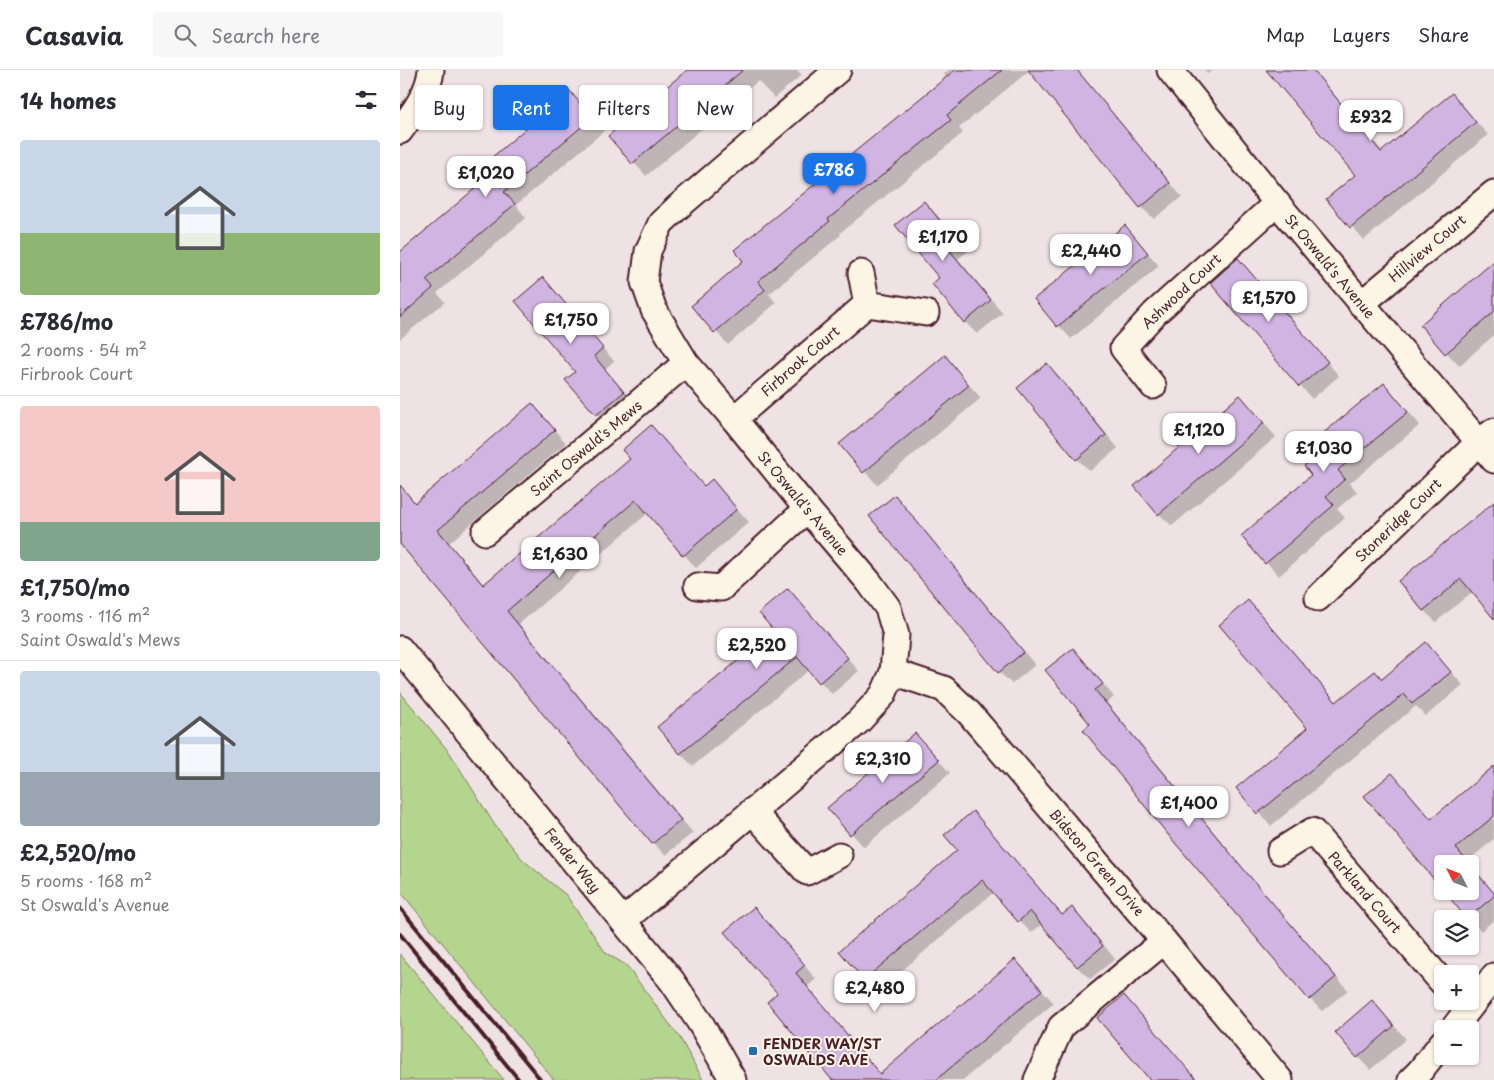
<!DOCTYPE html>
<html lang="en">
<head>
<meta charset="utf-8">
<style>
  body { margin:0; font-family:"Playpen Sans",sans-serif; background:#f7f7f7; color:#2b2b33; height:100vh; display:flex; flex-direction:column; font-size:19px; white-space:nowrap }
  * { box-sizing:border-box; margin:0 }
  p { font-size:16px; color:#7c7c81 }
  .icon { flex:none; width:28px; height:28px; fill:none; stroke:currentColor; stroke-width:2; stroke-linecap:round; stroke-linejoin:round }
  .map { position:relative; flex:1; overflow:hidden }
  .side { display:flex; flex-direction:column; background:#fff; width:400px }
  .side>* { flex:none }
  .hud { position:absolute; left:15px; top:15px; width:475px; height:45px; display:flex; gap:10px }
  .needle { width:32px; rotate:312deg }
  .buttons { position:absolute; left:1034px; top:785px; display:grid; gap:10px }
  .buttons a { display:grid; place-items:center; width:45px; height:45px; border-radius:5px; background:#fff; box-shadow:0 1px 4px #0004; font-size:25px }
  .price { position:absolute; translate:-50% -42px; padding:0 11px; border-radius:10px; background:#fff; color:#222; font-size:16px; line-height:32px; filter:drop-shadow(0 1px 2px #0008) }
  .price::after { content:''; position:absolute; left:50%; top:30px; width:15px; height:11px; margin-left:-8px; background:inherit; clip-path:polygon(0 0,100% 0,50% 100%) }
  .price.selected { background:#1a73e8; color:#fff }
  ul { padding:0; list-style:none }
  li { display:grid; align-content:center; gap:10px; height:265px; padding:0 20px }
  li+li { border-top:1px solid #e1e1e2 }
  li span { display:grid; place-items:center; height:155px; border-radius:5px; color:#555 }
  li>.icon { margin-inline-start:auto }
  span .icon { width:90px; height:90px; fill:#fffc; stroke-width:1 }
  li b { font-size:21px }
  h2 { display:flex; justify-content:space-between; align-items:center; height:60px; padding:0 20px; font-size:21px }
  .chip { padding:0 18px; border-radius:5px; background:#fff; box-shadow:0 1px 4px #0004; font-size:18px; line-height:45px }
  .chip.selected { background:#1a73e8; color:#fff }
  header { display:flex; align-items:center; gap:30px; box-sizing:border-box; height:70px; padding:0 25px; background:#fff; border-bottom:1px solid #e1e1e2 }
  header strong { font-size:24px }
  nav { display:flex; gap:28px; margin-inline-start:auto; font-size:18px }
  .search { width:350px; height:45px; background:#f7f7f7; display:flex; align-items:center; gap:12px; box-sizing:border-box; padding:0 18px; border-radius:5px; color:#7c7c81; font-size:19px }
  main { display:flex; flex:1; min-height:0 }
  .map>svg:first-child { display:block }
</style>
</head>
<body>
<header>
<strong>Casavia</strong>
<div class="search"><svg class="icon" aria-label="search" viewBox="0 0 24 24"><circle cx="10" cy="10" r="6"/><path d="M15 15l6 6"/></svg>Search here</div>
<nav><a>Map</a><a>Layers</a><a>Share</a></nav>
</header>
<main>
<section class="side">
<h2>14 homes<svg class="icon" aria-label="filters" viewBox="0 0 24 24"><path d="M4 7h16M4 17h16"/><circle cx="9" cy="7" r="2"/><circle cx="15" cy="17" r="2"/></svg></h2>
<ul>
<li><span style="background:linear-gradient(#c9d6e8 60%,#8fb573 0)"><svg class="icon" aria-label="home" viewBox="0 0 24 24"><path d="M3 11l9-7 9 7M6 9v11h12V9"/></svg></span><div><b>£786/mo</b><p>2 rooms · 54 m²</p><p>Firbrook Court</p></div></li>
<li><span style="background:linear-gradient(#f6c9c9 75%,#7fa58c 0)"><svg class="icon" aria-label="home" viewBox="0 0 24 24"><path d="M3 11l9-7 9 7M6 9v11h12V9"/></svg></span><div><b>£1,750/mo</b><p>3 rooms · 116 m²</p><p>Saint Oswald's Mews</p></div></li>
<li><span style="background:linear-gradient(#c9d6e8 65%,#9aa5b1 0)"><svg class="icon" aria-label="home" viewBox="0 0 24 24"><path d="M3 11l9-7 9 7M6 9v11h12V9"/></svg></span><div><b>£2,520/mo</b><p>5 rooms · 168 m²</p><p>St Oswald's Avenue</p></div></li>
</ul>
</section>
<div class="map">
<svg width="1094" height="1010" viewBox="0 0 1094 1010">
  <rect width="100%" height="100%" fill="#efe2e4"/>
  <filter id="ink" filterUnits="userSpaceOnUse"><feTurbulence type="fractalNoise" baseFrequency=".02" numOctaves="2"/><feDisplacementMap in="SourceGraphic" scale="10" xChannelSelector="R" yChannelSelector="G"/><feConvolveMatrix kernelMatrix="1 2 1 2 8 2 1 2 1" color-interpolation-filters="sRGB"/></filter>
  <g filter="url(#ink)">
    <g fill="#b4d58e" stroke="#7f7a5c">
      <path d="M 0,622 L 50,683 L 94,754 L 123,790 L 166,825 L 206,883 L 226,895 L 280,968 L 303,1010 L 154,1010 L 0,821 Z"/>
      <path d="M 0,884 L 104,1010 L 0,1010 Z"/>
    </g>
    <g fill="#0003">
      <path d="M 288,0 L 397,0 L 402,5 L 374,28 L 358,11 L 246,106 L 210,66 Z"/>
      <path d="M 549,0 L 677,0 L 782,127 L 754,149 L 741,137 L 630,0 L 559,58 L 563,63 L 440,163 L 441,165 L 369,224 L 376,233 L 328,275 L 293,236 L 345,191 L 547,8 L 544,4 Z"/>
      <path d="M 804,0 L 813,0 L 808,4 Z"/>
      <path d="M 868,0 L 913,0 L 983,82 L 1052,24 L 1088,65 L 964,170 L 928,129 L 956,106 Z"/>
      <path d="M 170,23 L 204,61 L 116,135 L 126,148 L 37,223 L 45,232 L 0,269 L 0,199 L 94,104 Z"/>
      <path d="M 524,132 L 537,145 L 567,182 L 558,189 L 603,243 L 577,264 L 565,252 L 541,208 Z"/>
      <path d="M 725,156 L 759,196 L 671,269 L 635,229 Z"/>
      <path d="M 838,189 L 939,306 L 912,329 L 811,213 Z"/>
      <path d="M 1094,200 L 1094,265 L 1059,296 L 1022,255 Z"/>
      <path d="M 143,209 L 214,291 L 205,299 L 236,335 L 209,357 L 167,310 L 177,302 Z"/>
      <path d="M 544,287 L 581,328 L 477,415 L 441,374 Z"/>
      <path d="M 647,295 L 660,307 L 718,378 L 690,401 L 677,389 Z"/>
      <path d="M 984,314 L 1020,355 L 950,413 L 957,422 L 937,439 L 945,448 L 879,506 L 843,466 L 913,405 L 925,380 Z"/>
      <path d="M 135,338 L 166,373 L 49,473 L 84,515 L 232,390 L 324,424 L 349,452 L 296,498 L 248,443 L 119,554 L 293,763 L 265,785 L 253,773 L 0,471 L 0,415 L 16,434 Z"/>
      <path d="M 852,339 L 876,367 L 772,456 L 759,444 Z"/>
      <path d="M 495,427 L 507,439 L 635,595 L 612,614 L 599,602 Z"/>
      <path d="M 1094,445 L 1094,546 L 1073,521 L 1036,552 L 1023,540 Z"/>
      <path d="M 388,520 L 459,601 L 432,624 L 409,600 L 293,696 L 280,683 L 375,561 Z"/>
      <path d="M 848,531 L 937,633 L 982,610 L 1026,574 L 1063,615 L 1026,646 L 1016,636 L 871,756 L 838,718 L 909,658 Z"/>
      <path d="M 673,579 L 685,592 L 714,627 L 707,633 L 858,816 L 948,920 L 922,941 L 910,929 L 692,655 Z"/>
      <path d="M 515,664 L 550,703 L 464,777 L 429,738 Z"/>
      <path d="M 1094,697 L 1094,769 L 1068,791 L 1094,823 L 1094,850 L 1081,861 L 1046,821 L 1070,821 L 1070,794 L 1042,794 L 1042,818 L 966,727 L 992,704 L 1032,750 Z"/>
      <path d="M 573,742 L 663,846 L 672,839 L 684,851 L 715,889 L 690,909 L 677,897 L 642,854 L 631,863 L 594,822 L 477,922 L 465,909 L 559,780 Z"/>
      <path d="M 366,851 L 416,909 L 407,917 L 481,1005 L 615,890 L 654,933 L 563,1010 L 434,1010 L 379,923 Z"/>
      <path d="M 972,931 L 1006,969 L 970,1000 L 958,987 Z"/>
    </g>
    <g fill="#d0b4e1" stroke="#4a1f2b">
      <path d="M 287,0 L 343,0 L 232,94 L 208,66 Z"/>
      <path d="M 555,0 L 602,0 L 547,45 L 551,50 L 428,149 L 430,151 L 358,211 L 365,220 L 314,263 L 291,236 L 343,191 L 334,180 Z"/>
      <path d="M 628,0 L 677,0 L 770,113 L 740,138 Z"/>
      <path d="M 866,0 L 913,0 L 981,82 L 1052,23 L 1076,52 L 950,158 L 926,129 L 955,105 Z"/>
      <path d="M 170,21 L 192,48 L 104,122 L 115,134 L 26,210 L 33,218 L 0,247 L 0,182 L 92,104 L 84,94 Z"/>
      <path d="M 524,131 L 555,169 L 546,176 L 591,230 L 564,253 L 532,214 L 539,208 L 495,155 Z"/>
      <path d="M 725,155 L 748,183 L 657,257 L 634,229 Z"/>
      <path d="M 838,188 L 928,292 L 899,317 L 810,213 Z"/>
      <path d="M 1094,191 L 1094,242 L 1045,284 L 1020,255 Z"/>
      <path d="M 143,207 L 203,278 L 194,286 L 224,322 L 196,345 L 165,310 L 175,302 L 115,231 Z"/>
      <path d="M 545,285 L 569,315 L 463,403 L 439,374 Z"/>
      <path d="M 647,293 L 706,365 L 676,390 L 617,318 Z"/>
      <path d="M 984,313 L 1008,342 L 938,400 L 945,409 L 926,426 L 934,435 L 865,494 L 841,466 L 911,405 L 904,396 L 923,380 L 915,370 Z"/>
      <path d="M 840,325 L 864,353 L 758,445 L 734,416 Z"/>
      <path d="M 132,333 L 155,360 L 38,460 L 83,515 L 230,389 L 222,380 L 251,355 L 304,416 L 312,409 L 337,439 L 283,486 L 236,430 L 107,541 L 281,750 L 252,774 L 0,474 L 0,415 L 15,433 Z"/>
      <path d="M 495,425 L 624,582 L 598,603 L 469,446 Z"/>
      <path d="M 1094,432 L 1094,549 L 1061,509 L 1023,541 L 998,511 Z"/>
      <path d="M 388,518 L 448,588 L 419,613 L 397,587 L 280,684 L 257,657 L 374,561 L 359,543 Z"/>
      <path d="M 848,530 L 936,632 L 975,601 L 982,609 L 1026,572 L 1051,602 L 1012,634 L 1004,624 L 857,744 L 836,718 L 907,658 L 819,555 Z"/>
      <path d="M 673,578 L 703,614 L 695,620 L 846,802 L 936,907 L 909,930 L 770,767 L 683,660 L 690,654 L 645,600 Z"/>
      <path d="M 515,663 L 539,690 L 450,765 L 427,738 Z"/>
      <path d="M 1094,696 L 1094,746 L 1056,778 L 1069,794 L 1042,794 L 1042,819 L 964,726 L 992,703 L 1031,749 Z"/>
      <path d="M 573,741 L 662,845 L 672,837 L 703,876 L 677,897 L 630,841 L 618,852 L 582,810 L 464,910 L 439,881 L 557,780 L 544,765 Z"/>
      <path d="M 1070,795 L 1094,823 L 1094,826 L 1067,849 L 1044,821 L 1070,821 Z"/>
      <path d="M 354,837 L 405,895 L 396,903 L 480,1004 L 615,889 L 642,920 L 536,1010 L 432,1010 L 367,932 L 377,923 L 324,862 Z"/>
      <path d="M 724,925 L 744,948 L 797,1010 L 750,1010 L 697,948 Z"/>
      <path d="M 972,930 L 994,956 L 957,988 L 935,962 Z"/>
    </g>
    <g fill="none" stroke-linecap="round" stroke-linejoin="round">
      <g stroke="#4a1f2b" stroke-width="29">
        <g id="minor">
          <path d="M 770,0 L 877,133 L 1094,390"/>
          <path d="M 0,61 C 13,43 29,23 31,0"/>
          <path d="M 467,234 L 526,243"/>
          <path d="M 961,234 L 1094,123"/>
          <path d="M 753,316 L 723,278 L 755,243 L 877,133"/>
          <path d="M 334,349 L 467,234 L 461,203"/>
          <path d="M 85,462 L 286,293"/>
          <path d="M 297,516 L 321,518 L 407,439"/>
          <path d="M 918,528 L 1079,372 L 1094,361"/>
          <path d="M 0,579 L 272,911 L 301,954 L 333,1010"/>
          <path d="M 493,602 L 544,619 L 569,643 L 764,871 L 880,1010"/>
          <path d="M 352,741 L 407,802 L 439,785"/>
          <path d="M 880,781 L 912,761 L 1042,912"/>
          <path d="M 223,851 L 459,651 L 483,625 L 493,602 L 496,565 L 488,538 L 469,512 L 407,439 L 334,349 L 286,293 L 254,240 L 244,212 L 248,181 L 261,153 L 278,137 L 438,0"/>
          <path d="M 1053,959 L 1094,906"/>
          <path d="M 637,1010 L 661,957 L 764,871"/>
          <path d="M 1011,1010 L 1020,1001 L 1042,973"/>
        </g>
      </g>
      <use href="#minor" stroke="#fcf5e5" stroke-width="25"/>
      <g stroke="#4a1f2b" stroke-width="4">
        <path d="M 0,838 L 141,1010"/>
        <path d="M 0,864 L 119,1010"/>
      </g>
    </g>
  </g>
  <rect fill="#1f6fb2" stroke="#fcf5e5" stroke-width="2" x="348" y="976" width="10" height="10" rx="2.5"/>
  <g text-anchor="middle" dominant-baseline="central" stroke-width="4" stroke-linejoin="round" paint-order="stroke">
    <g font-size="14" fill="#4a1f2b" stroke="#fcf5e5">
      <text transform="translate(1027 178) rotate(-40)">Hillview Court</text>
      <text transform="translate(930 196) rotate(50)">St Oswald's Avenue</text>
      <text transform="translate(781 221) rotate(-43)">Ashwood Court</text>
      <text transform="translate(400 291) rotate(-41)">Firbrook Court</text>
      <text transform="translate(186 378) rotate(-40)">Saint Oswald's Mews</text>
      <text transform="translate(403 433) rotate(50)">St Oswald's Avenue</text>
      <text transform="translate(998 450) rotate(-44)">Stoneridge Court</text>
      <text transform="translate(173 790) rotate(51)">Fender Way</text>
      <text transform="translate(697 792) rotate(49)">Bidston Green Drive</text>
      <text transform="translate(965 822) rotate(49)">Parkland Court</text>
    </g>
    <g font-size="14" font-weight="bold" fill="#4a1f2b" stroke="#fcf5e5" text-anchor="start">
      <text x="363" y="973">FENDER WAY/ST<tspan x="363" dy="16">OSWALDS AVE</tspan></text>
    </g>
  </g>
</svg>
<div class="buttons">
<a><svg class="needle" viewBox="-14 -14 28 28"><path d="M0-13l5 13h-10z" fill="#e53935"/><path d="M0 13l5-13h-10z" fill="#7c7c81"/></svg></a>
<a><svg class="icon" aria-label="layers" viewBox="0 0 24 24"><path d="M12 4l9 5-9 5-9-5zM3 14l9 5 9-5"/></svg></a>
<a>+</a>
<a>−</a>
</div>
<b class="price" style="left:971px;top:72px">£932</b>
<b class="price selected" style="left:434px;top:125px">£786</b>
<b class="price" style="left:86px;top:128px">£1,020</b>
<b class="price" style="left:543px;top:192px">£1,170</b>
<b class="price" style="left:691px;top:206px">£2,440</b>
<b class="price" style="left:869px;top:253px">£1,570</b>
<b class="price" style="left:171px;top:275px">£1,750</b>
<b class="price" style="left:799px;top:385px">£1,120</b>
<b class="price" style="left:924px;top:403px">£1,030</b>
<b class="price" style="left:160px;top:509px">£1,630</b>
<b class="price" style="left:357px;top:600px">£2,520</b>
<b class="price" style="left:483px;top:714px">£2,310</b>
<b class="price" style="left:789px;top:758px">£1,400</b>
<b class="price" style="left:475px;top:943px">£2,480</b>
<div class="hud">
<a class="chip">Buy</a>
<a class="chip selected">Rent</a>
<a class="chip">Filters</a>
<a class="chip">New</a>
</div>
</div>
</main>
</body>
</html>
